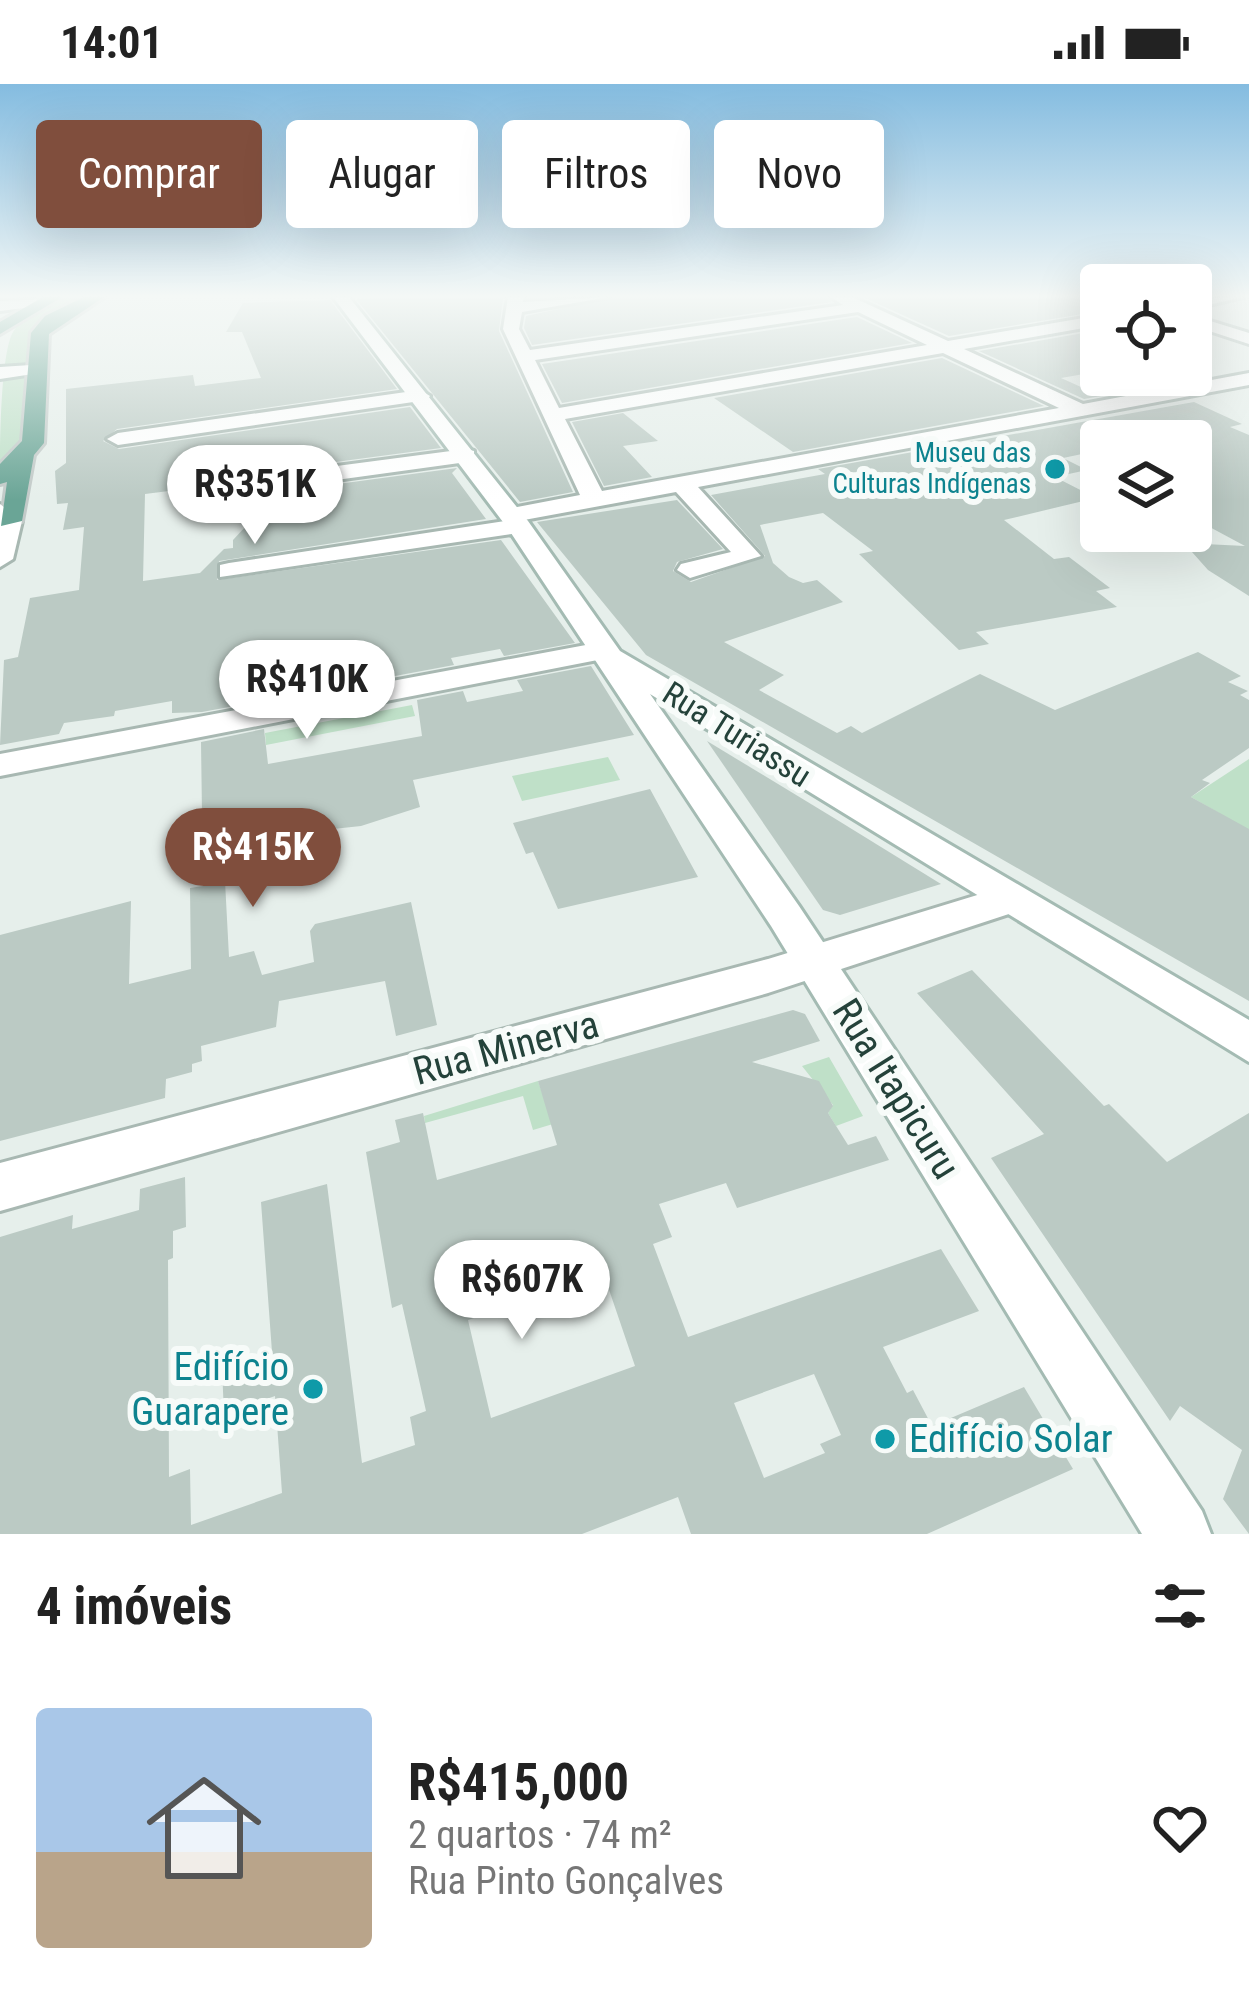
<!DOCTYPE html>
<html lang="pt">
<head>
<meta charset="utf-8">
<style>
  body { margin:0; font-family:"Roboto Condensed",sans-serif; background:#f6f6f6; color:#222; height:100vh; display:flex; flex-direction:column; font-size:45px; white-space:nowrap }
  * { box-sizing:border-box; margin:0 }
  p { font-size:39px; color:#767676 }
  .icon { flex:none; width:66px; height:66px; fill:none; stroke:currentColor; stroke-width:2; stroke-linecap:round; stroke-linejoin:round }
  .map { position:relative; height:1450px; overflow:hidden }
  .side { display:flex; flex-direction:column; background:#fff; flex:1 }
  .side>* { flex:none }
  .guide { position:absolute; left:36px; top:36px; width:1179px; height:108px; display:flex; gap:24px }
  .tools { position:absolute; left:1080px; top:180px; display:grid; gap:24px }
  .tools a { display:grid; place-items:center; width:132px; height:132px; border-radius:12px; background:#fff; box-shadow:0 12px 48px #0002; font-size:60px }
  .price { position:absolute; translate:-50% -102px; padding:0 27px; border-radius:42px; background:#fff; color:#222; font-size:39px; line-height:78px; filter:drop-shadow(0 3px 6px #0008) }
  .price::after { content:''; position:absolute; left:50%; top:72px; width:36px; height:27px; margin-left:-18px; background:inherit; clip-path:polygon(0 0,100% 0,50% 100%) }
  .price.selected { background:#804e3d; color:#fff }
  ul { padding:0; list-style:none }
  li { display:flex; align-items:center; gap:36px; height:300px; padding:0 36px }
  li+li { border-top:3px solid #e0e0e0 }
  li span { display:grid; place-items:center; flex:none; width:336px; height:240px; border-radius:12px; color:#555 }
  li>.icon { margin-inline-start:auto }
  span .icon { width:144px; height:144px; fill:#fffc; stroke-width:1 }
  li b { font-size:51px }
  h2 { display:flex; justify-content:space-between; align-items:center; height:144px; padding:0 36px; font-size:51px }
  .tag { padding:0 42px; border-radius:12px; background:#fff; box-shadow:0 12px 48px #0002; font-size:42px; line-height:108px }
  .tag.selected { background:#804e3d; color:#fff }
  .status { display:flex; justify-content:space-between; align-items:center; height:84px; padding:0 60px; background:#fff; direction:ltr }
  .status svg { height:33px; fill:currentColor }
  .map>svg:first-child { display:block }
</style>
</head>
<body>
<div class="status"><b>14:01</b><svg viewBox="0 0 49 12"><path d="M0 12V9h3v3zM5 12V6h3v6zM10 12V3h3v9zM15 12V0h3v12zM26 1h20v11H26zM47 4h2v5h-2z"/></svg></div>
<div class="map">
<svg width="1249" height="1450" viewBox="0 0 1249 1450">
  <rect width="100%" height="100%" fill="#e6efeb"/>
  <g fill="#bfe0c8">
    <path d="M 67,213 L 83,213 L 47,233 L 25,363 L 0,383 C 0,355 1,273 12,250 C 22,231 48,221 67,213 Z"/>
    <path d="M 412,621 L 415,632 L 266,661 L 265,649 Z"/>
    <path d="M 608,673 L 620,696 L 522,717 L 512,692 Z"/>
    <path d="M 1249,675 L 1249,758 L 1219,729 L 1191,713 Z"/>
    <path d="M 829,973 L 863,1032 L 836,1042 L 828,1029 L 833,1021 L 802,982 Z"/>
    <path d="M 538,997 L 553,1040 L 533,1046 L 523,1012 L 425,1039 L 424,1032 Z"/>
  </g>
  <g fill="#bbcac4" fill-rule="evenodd">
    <path d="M 503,213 L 499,247 L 573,408 L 520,418 L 356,215 Z"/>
    <path d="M 613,213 L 827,213 L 831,218 L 532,261 L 524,244 L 526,232 Z"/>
    <path d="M 863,213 L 1101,213 L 1101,227 L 949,252 Z"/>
    <path d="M 330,216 L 397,305 L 117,345 L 103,357 L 119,365 L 410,323 L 441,364 L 328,379 L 314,391 L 330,401 L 457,384 L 452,389 L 486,435 L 219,477 L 217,496 L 501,456 L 575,559 L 504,572 L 500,565 L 451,574 L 454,581 L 202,628 L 172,629 L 172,617 L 115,627 L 114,632 L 64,639 L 59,650 L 0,661 L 4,576 L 18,573 L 30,514 L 79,506 L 84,443 L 63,446 L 68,419 L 57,420 L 55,387 L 66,379 L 66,305 L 193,291 L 195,302 L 261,294 L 242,248 L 226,248 L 243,219 ZM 240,398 L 246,442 L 233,456 L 233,464 L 224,465 L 200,489 L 143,497 L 145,410 Z"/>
    <path d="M 857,233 L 912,259 L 562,319 L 542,280 Z"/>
    <path d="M 1101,246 L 1101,287 L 1061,294 L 1101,312 L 1084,315 L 979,267 Z"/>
    <path d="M 942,274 L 1044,322 L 793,368 L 714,314 Z"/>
    <path d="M 1194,318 L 1242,340 L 1230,343 L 1249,351 L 1249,512 L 1208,486 L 1184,459 L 1245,462 L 1191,433 L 1191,357 L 1101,357 L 1101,366 L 1063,374 L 1087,386 L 1055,393 L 1096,414 L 1004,436 L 1054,475 L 1069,473 L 1110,504 L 1096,507 L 1117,523 L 976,548 L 989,560 L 959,566 L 859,470 L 873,467 L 823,429 L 760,441 L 773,479 L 789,493 L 803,499 L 817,496 L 843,518 L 724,558 L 784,591 L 759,606 L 837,649 L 851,642 L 862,649 L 980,590 L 1055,626 L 1198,568 L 1241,592 L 1228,598 L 1248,607 L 1240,611 L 1249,616 L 1249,664 L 1202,696 L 1210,699 L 1191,713 L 1249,745 L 1249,917 L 646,571 L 537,438 L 677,416 L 723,465 L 677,478 L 673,487 L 691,498 L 765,472 L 711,411 L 825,390 L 818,385 Z"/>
    <path d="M 623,329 L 658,357 L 623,362 L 652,393 L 604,402 L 572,338 Z"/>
    <path d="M 591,582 L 634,651 L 413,696 L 420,723 L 361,742 L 277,751 L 281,784 L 225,797 L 229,873 L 254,867 L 262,891 L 314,878 L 310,847 L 315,840 L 411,818 L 437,941 L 396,952 L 385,897 L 279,917 L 276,943 L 201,962 L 202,977 L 192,980 L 192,988 L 166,995 L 165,1014 L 0,1057 L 0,851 L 131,817 L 129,900 L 191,885 L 190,804 L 203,802 L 201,658 L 264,645 L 268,680 L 422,652 L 417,616 L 463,607 L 467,618 L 523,607 L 517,596 Z"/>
    <path d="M 707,657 L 834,734 L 941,800 L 840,831 L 823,826 Z"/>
    <path d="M 650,705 L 698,793 L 558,825 L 533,768 L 526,770 L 513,739 Z"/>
    <path d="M 972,886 L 1104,1022 L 1109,1020 L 1167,1078 L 1249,1029 L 1249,1450 L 1223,1415 L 1242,1366 L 1180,1322 L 1170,1337 L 991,1074 L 1044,1050 L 917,909 Z"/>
    <path d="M 793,926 L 805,930 L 820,957 L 752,978 L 819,997 L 833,1022 L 828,1029 L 848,1061 L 876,1052 L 889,1076 L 737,1124 L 726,1099 L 659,1120 L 672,1153 L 653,1160 L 688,1253 L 941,1165 L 979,1227 L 883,1263 L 907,1309 L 913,1306 L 932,1342 L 1024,1303 L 1073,1385 L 927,1450 L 691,1450 L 678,1413 L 582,1450 L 0,1450 L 0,1153 L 73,1131 L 72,1145 L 139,1126 L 140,1105 L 185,1093 L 186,1143 L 173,1147 L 173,1174 L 168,1176 L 169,1393 L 190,1385 L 191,1441 L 282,1409 L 275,1312 L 224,1330 L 222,1284 L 272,1268 L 261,1118 L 327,1100 L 362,1379 L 415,1361 L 410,1333 L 426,1327 L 402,1220 L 392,1224 L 366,1068 L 400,1058 L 395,1036 L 423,1029 L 437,1096 L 557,1061 L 538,997 ZM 604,1191 L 635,1282 L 491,1334 L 468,1236 ZM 814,1290 L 841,1351 L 820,1360 L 825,1369 L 764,1394 L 734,1319 Z"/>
  </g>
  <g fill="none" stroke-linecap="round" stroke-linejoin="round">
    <g stroke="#a8b8b2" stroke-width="6">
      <g id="street">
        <path d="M 508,213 L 524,213 L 523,218 L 609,213 L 522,228 L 519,245 L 530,266 L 843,221 L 831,213 L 852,213 L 948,257 L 1101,231 L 1101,241 L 964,265 L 1083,320 L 1249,289 L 1249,301 L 698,403 L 761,472 L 690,494 L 677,486 L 681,480 L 731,468 L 676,408 L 524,436 L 531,442 L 519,449 L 220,493 L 220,481 L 229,479 L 505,437 L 499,431 L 502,426 L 580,411 L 503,245 ZM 858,228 L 927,261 L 559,324 L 535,276 ZM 943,269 L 1059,324 L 602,407 L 565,335 Z"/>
        <path d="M 1243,213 L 1191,225 L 1191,215 Z"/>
        <path d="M 49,215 L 49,221 L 0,227 L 0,217 Z"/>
        <path d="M 1191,231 L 1249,249 L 1249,260 L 1191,241 Z"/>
        <path d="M 420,306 L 430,312 L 427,316 L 118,361 L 107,355 L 118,349 Z"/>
        <path d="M 466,365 L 474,367 L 474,377 L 329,397 L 318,390 L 329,383 Z"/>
        <path d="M 0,420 L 22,437 L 13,475 L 0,483 Z"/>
        <path d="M 602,558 L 617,567 L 613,573 L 0,692 L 0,670 Z"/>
        <path d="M 1010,801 L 1024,805 L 1030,815 L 1024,825 L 768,909 L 0,1127 L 0,1079 L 768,875 Z"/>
      </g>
    </g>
    <g stroke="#a4bbb3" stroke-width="6">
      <g id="secondary">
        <path d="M 333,213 L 349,213 L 528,437 L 620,567 L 1249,936 L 1249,978 L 650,610 L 799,822 L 1202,1427 L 1211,1450 L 1142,1450 L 771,842 L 509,446 Z"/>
        <path d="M 46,280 L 46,288 L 0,295 L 0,283 Z"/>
      </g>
    </g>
    <g stroke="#c2cac8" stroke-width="6">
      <g id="primary">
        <path d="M 43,213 L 62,213 L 0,250 L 0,238 Z"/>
        <path d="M 84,213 L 104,213 L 49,250 L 44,359 L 34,371 L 22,437 L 1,442 L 7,398 L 0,400 L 0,380 L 22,357 L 31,249 L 45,232 Z"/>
      </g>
    </g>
    <use href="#street" fill="#fff" fill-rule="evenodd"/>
    <use href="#secondary" fill="#fff" fill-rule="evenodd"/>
    <use href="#primary" fill="#6aa596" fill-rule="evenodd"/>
  </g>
  <linearGradient id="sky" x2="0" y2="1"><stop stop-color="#84bce0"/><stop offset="0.51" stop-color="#f4f8f6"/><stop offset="1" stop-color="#f4f8f6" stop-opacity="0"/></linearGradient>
  <rect width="1249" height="416" fill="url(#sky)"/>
  <g fill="#0f9aa8" stroke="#f7fbf9" stroke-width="4.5">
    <circle cx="1055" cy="385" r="12"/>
    <circle cx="313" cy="1305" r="12"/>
    <circle cx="885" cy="1355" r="12"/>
  </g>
  <g text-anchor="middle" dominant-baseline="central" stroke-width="12" stroke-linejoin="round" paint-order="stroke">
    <g font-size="27" fill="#0d838f" stroke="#f7fbf9" text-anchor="end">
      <text x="1031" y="369">Museu das<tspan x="1031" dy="31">Culturas Indígenas</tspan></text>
    </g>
    <g font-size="33" fill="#24423a" stroke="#f7fbf9">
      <text transform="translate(737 650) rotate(32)">Rua Turiassu</text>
    </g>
    <g font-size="39" fill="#24423a" stroke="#f7fbf9">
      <text transform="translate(506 964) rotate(-15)">Rua Minerva</text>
      <text transform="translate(896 1005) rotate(58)">Rua Itapicuru</text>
    </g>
    <g font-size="39" fill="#0d838f" stroke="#f7fbf9" text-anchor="end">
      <text x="289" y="1283">Edifício<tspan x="289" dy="45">Guarapere</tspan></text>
      <text x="909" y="1355" text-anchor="start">Edifício Solar</text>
    </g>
  </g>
</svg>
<div class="tools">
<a><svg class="icon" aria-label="locate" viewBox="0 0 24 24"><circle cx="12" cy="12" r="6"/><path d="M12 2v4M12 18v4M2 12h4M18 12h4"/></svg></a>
<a><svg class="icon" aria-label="layers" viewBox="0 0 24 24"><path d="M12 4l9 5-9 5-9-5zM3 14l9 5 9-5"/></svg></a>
</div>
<b class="price" style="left:255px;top:463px">R$351K</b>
<b class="price" style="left:307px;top:658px">R$410K</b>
<b class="price selected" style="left:253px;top:826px">R$415K</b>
<b class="price" style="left:522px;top:1258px">R$607K</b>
<div class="guide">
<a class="tag selected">Comprar</a>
<a class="tag">Alugar</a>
<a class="tag">Filtros</a>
<a class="tag">Novo</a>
</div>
</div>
<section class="side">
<h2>4 imóveis<svg class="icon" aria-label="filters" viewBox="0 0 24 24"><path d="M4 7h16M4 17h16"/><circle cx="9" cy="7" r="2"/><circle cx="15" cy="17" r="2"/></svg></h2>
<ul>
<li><span style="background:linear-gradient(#a9c7e8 60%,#b9a48a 0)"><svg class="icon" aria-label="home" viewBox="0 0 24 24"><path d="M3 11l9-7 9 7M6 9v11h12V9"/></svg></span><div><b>R$415,000</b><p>2 quartos · 74 m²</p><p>Rua Pinto Gonçalves</p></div><svg class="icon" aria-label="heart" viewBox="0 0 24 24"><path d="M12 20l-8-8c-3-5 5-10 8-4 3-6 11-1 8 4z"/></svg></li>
</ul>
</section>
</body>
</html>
